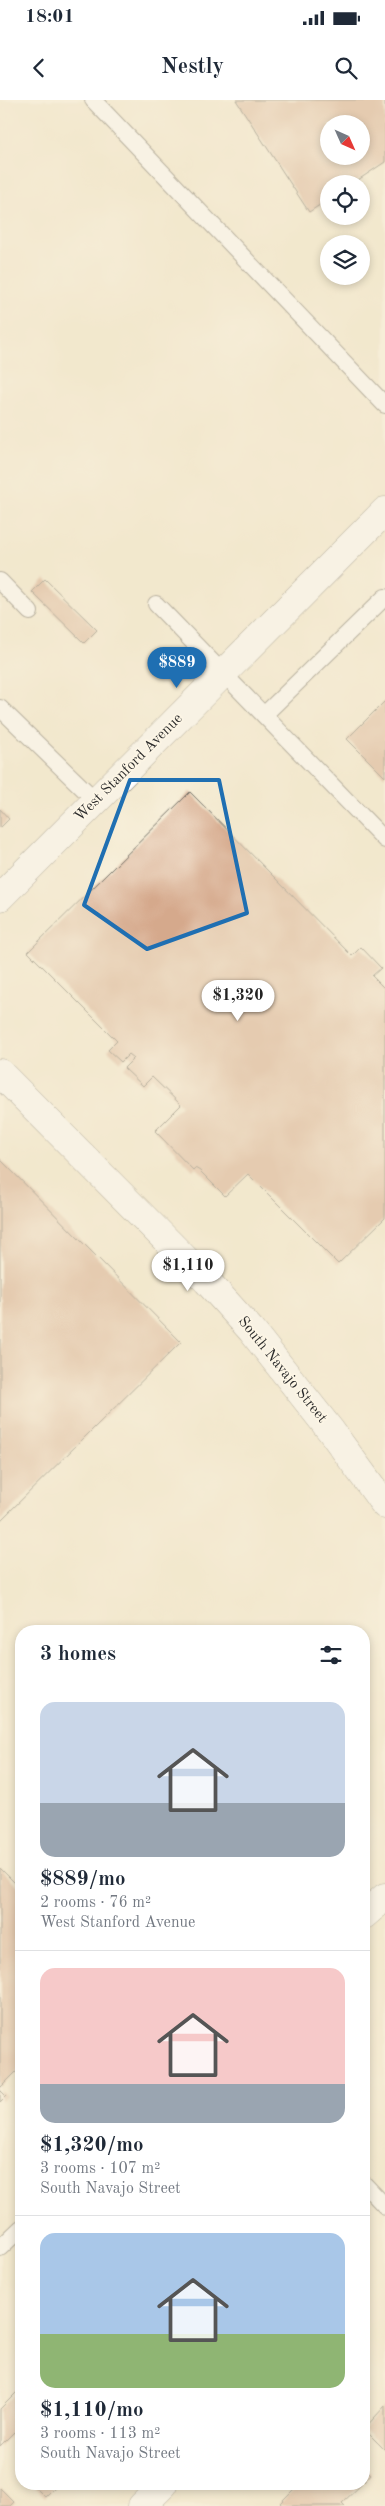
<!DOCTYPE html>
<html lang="en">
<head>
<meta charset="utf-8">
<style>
  body { margin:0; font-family:"Old Standard TT",serif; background:#f2f2f3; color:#1f2937; height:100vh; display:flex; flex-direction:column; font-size:19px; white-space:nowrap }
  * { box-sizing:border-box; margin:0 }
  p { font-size:16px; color:#747a83 }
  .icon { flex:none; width:28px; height:28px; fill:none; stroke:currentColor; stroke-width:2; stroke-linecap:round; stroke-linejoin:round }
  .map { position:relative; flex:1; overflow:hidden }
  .details { position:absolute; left:15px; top:1525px; width:355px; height:865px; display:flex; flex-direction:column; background:#fff; border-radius:20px; box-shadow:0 2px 8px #0003 }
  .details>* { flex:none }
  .needle { width:32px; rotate:135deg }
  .controls { position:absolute; left:320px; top:15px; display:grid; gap:10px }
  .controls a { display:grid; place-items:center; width:50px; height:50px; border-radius:50%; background:#fff; box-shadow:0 2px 8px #0003; font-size:25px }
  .price { position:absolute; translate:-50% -42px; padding:0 11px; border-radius:18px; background:#fff; color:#222; font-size:16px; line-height:32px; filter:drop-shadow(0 1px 2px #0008) }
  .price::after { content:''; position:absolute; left:50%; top:30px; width:15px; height:11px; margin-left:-8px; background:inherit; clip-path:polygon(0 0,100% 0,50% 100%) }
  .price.on { background:#1f6fb2; color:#fff }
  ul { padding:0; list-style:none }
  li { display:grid; align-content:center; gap:10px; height:265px; padding:0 25px }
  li+li { border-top:1px solid #e0e1e3 }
  li span { display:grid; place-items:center; height:155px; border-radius:15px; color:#555 }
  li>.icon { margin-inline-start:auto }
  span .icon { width:90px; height:90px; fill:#fffc; stroke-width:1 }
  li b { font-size:21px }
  h2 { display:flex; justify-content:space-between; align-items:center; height:60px; padding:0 25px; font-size:21px }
  .status { display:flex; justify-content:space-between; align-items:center; height:35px; padding:0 25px; background:#fff; direction:ltr }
  .status svg { height:14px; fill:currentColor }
  header { display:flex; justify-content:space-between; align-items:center; height:65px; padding:0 25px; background:#fff; font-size:22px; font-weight:700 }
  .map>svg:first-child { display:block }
</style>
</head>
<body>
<div class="status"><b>18:01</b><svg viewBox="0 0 49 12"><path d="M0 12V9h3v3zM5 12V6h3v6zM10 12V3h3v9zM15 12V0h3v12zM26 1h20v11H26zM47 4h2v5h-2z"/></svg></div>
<header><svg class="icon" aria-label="back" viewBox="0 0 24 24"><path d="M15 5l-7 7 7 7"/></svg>Nestly<svg class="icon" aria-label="search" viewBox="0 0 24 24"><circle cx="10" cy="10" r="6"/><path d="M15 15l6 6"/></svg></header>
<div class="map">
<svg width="385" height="2406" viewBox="0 0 385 2406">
  <rect width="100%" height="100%" fill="#fcf5e5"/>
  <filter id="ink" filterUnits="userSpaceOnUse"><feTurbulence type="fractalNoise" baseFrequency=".02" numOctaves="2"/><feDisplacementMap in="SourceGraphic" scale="10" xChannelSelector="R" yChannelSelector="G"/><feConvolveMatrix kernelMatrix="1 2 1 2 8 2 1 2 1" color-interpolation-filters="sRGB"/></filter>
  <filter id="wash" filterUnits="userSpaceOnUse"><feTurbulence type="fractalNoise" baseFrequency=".0096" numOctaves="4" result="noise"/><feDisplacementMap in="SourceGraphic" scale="20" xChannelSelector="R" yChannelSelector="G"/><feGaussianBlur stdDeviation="1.12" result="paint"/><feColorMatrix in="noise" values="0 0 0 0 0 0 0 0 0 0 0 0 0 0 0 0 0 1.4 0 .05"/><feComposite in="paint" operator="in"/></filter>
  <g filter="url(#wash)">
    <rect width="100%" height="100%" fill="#f2e8cd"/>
    <g id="blocks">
      <g fill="#d5a98c" fill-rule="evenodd">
        <path d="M 236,0 L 385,0 L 385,62 L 352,84 L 329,84 L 329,99 L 309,112 ZM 329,24 L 361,24 L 361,56 L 329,56 Z"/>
        <path d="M 45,479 L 97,530 L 84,543 L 32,492 Z"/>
        <path d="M 385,601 L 385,677 L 347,639 Z"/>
        <path d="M 190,692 L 352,856 L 361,847 L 381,868 L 372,876 L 385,889 L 385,1118 L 338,1164 L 248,1074 L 225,1096 L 200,1071 L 195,1068 L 193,1070 L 155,1031 L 181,1005 L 152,977 L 143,986 L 124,968 L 134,958 L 129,954 L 121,962 L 108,950 L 117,941 L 28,852 Z"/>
        <path d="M 0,709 L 9,719 L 0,728 Z"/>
        <path d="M 0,1059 L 181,1242 L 0,1421 Z"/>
        <path d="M 0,1768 L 21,1789 L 21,1967 L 0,1988 Z"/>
        <path d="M 0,1990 L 6,1996 L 0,2002 Z"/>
        <path d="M 21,2288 L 21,2339 L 14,2332 L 0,2346 L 0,2309 Z"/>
        <path d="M 385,2306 L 385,2350 L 364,2329 Z"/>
        <path d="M 21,2359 L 21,2373 L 15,2366 Z"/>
        <path d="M 364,2367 L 371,2374 L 364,2382 Z"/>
        <path d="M 32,2384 L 58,2384 L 45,2397 Z"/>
        <path d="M 299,2384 L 362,2384 L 342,2403 L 345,2406 L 283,2406 L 280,2403 Z"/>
        <path d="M 0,2388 L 14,2402 L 10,2406 L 0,2406 Z"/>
      </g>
    </g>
  </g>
  <g filter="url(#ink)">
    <use href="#blocks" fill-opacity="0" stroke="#716d64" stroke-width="1"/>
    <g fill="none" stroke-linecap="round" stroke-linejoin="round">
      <g stroke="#716d64" stroke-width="18">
        <g id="service">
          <path d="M 93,0 L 385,305"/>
          <path d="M 0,481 L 30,512"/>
          <path d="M 156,504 L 385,740"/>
          <path d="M 0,608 L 96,701"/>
          <path d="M 264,615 L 385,497"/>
          <path d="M 364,2084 L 385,2106"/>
          <path d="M 0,2148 L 21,2128"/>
        </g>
      </g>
      <g stroke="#716d64" stroke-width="29">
        <g id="minor">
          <path d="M 0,797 L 385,411"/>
          <path d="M 364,1815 L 385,1797"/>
          <path d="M 142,2406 L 164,2384"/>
        </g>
      </g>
      <g stroke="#716d64" stroke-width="29">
        <path id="tertiary" d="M 0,973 L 207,1181 L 252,1231 L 331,1331 L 385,1405"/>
      </g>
      <use href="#service" stroke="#fff" stroke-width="16"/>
      <use href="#minor" stroke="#fff" stroke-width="28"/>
      <use href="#tertiary" stroke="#fff" stroke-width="28"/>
    </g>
  </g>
  <path d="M0 0H385V2406H0ZM 130,680 L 219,680 L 247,813 L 147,849 L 84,805 Z" fill="#f2e8cd" fill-opacity=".55" fill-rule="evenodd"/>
  <path fill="none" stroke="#1f6fb2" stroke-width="4" stroke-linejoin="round" d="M 130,680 L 219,680 L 247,813 L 147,849 L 84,805 Z"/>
  <g text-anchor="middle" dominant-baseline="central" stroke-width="4" stroke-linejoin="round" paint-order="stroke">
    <g font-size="15" fill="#2b2b2b" stroke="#fcf5e5">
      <text transform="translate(129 668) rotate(-45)">West Stanford Avenue</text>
      <text transform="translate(282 1270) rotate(51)">South Navajo Street</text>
    </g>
  </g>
</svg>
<div class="controls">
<a><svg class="needle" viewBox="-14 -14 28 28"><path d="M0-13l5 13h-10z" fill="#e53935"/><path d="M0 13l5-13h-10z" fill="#747a83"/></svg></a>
<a><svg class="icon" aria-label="locate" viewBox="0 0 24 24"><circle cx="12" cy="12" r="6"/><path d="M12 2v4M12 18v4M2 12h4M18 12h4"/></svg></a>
<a><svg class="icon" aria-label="layers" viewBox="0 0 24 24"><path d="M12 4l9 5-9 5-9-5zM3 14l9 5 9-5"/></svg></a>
</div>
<b class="price on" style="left:177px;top:589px">$889</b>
<b class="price" style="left:238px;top:922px">$1,320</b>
<b class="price" style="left:188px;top:1192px">$1,110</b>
<section class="details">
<h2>3 homes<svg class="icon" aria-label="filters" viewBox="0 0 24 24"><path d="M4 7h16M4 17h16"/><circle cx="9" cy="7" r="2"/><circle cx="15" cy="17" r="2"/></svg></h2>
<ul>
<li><span style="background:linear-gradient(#c9d6e8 65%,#9aa5b1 0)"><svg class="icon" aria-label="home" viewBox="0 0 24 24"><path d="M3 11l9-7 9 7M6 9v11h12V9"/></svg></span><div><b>$889/mo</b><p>2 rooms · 76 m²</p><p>West Stanford Avenue</p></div></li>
<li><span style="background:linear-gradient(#f6c9c9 75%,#9aa5b1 0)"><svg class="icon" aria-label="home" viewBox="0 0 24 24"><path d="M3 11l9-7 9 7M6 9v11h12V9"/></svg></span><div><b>$1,320/mo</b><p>3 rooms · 107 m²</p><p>South Navajo Street</p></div></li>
<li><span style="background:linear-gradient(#a9c7e8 65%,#8fb573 0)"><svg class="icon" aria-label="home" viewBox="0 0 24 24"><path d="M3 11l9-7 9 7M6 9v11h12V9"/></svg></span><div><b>$1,110/mo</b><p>3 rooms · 113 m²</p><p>South Navajo Street</p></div></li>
</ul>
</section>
</div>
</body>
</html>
